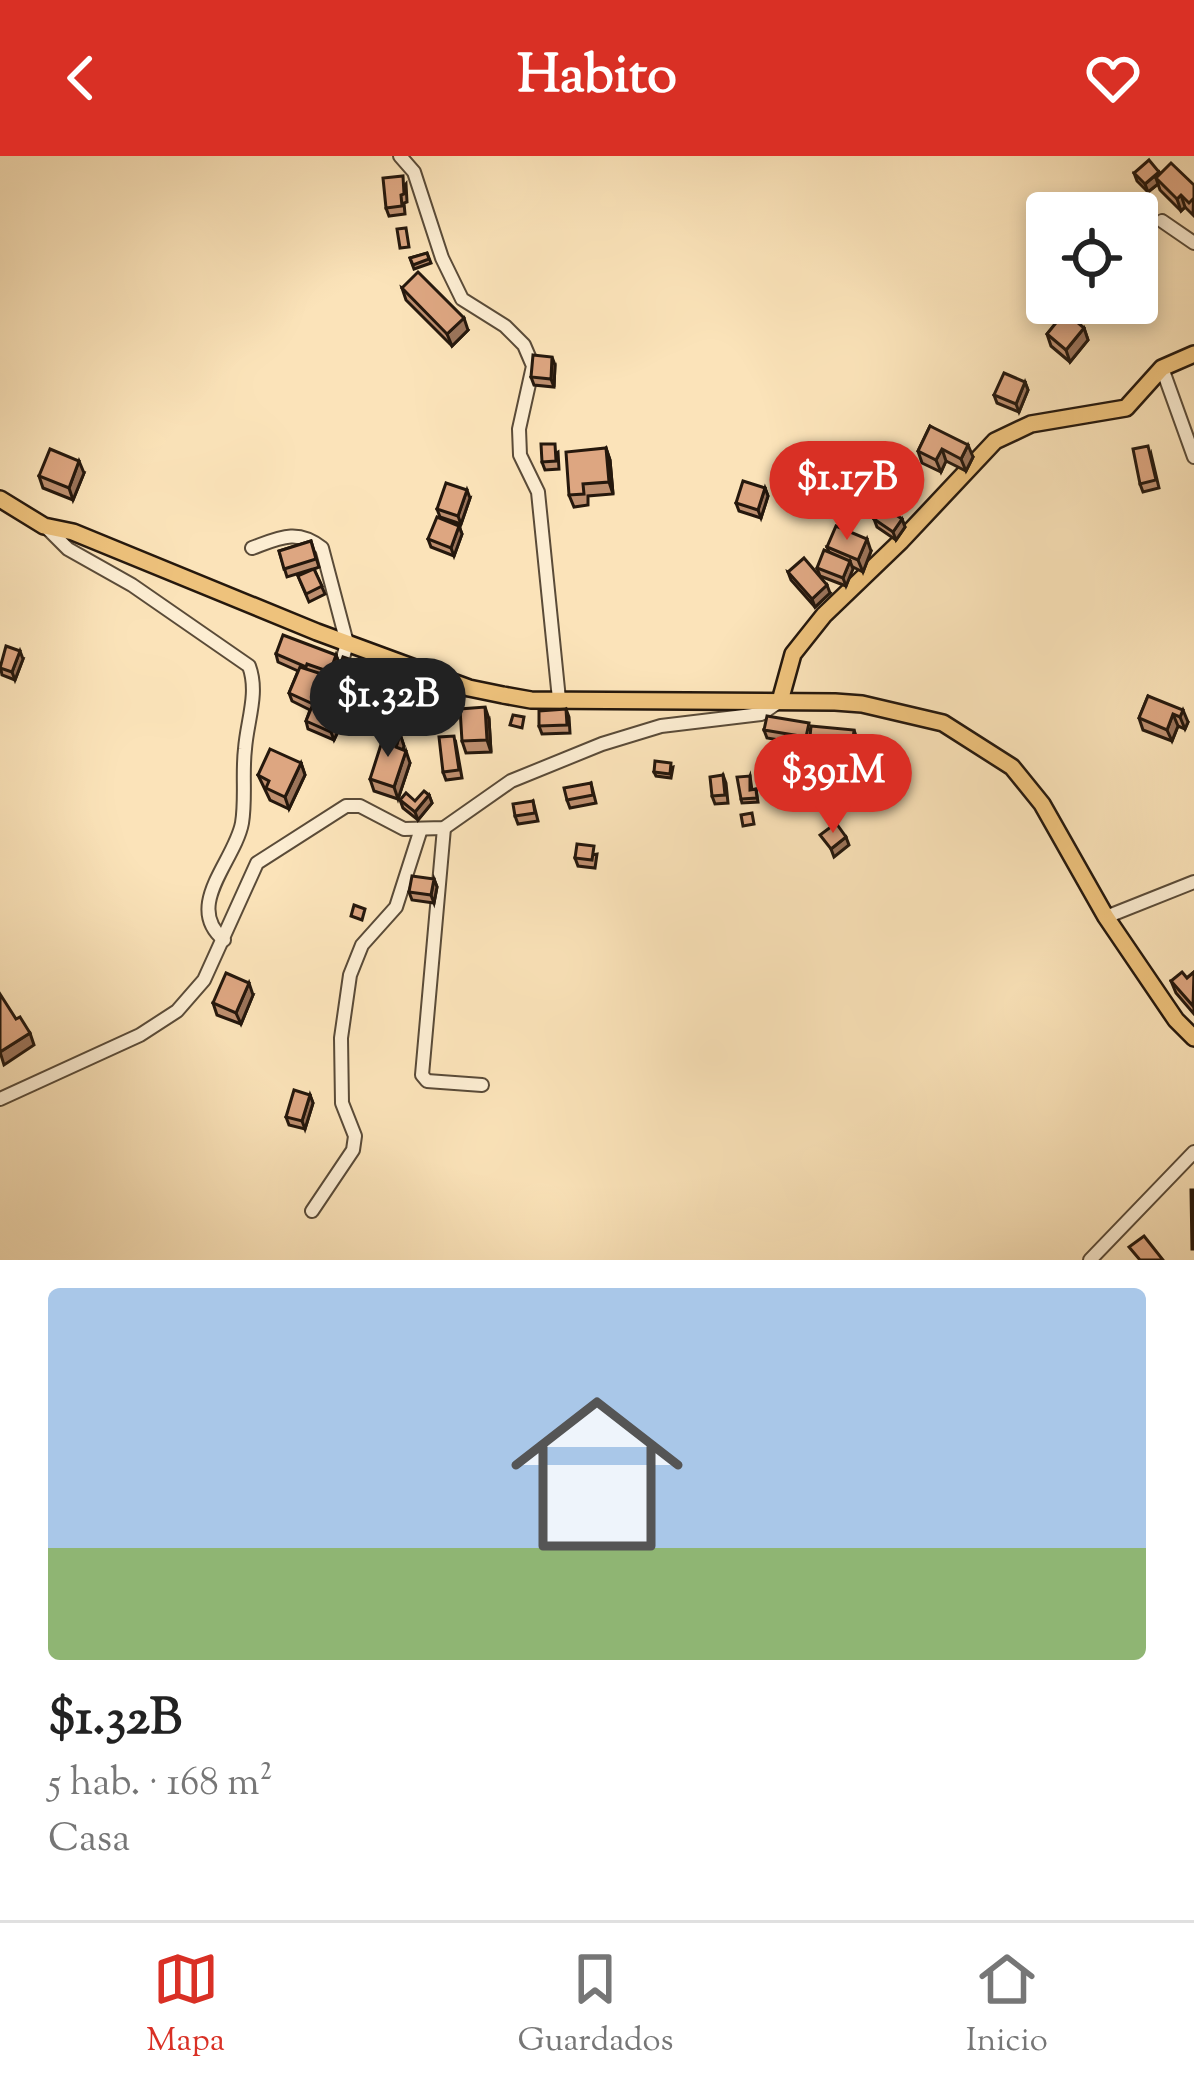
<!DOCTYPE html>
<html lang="es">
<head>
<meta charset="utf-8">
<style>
  body { margin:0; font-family:"Sorts Mill Goudy",serif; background:#f6f6f6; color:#222; height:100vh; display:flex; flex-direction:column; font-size:45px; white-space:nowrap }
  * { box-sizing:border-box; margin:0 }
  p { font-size:39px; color:#767676 }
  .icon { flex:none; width:66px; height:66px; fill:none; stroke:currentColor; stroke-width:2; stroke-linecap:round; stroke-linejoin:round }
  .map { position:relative; height:1104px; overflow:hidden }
  .panel { display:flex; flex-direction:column; background:#fff; flex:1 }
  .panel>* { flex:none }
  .tools { position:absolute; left:1026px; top:36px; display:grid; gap:24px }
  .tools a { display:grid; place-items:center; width:132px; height:132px; border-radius:12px; background:#fff; box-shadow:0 6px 18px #0003; font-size:60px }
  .price { position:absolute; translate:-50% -102px; padding:0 27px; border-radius:42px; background:#d93025; color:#fff; font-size:39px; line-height:78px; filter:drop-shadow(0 3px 6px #0008) }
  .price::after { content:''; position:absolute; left:50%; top:72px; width:36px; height:27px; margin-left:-18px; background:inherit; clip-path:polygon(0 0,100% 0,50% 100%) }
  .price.selected { background:#222; color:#fff }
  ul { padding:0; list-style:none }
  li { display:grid; align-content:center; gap:24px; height:636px; padding:0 48px }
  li+li { border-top:3px solid #e0e0e0 }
  li span { display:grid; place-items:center; height:372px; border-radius:12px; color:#555 }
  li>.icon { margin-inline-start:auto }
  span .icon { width:216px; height:216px; fill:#fffc; stroke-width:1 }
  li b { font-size:51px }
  header { display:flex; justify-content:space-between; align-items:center; height:156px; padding:0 48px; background:#d93025; color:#fff; font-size:54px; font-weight:700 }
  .tab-bar { display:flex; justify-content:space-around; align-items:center; height:168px; border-top:3px solid #e0e0e0; background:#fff; font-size:33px; color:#767676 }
  .tab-bar a { display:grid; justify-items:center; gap:6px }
  .tab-bar .selected { color:#d93025 }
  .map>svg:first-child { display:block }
</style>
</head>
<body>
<header><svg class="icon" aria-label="back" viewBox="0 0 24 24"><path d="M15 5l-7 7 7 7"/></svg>Habito<svg class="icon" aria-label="heart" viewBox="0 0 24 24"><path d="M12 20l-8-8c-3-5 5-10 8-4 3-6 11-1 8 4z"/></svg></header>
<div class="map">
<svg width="1194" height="1104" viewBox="0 0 1194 1104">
  <rect width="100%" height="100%" fill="#fbe3b9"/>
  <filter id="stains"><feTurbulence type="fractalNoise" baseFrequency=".00167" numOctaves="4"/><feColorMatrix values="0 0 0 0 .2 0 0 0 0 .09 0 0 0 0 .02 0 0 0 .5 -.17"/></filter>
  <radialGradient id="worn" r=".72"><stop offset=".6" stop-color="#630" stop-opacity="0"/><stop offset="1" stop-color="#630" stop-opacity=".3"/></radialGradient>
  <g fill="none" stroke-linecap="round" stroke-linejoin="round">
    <g stroke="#5a4b38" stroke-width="16">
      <g id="minor">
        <path d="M 400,0 L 414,16 L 442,102 L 462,143 L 505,170 L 524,189 L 533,210 L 519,273 L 520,299 L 538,336 L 559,543"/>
        <path d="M 1162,65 L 1194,87"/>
        <path d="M 1162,212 L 1194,301"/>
        <path d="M 45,370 L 68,393 L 132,429 L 249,510 C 259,537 247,565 245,593 C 242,617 246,643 242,667 C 235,705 183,750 224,784"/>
        <path d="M 252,392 C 279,382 297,372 322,392 L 347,487 L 333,540 L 336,545 L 381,561 L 388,559 L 413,511"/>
        <path d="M 444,672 L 422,919 L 427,925 L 482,929"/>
        <path d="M 1106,761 L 1194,726"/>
        <path d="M 0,943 L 140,879 L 177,855 L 204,824 L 257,707 L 346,650 L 360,650 L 404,673 L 444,672 L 511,625 L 602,588 L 661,570 L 761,558 L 780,545"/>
        <path d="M 312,1055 L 353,994 L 355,980 L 342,947 L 341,882 L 350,819 L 362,789 L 396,751 L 420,676"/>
        <path d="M 1090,1104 L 1194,996"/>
      </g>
    </g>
    <g stroke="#25180d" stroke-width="20">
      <g id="major">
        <path d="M 0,343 L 44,370 L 73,376 L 317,476 L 469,532 L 503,539 L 531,544 L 835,546 L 862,548 L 943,567 L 1012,611 L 1042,648 L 1106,761 L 1176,864 L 1194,882"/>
        <path d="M 780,545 L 793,498 L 824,459 L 901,385 L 995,285 L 1031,268 L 1126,252 L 1162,212 L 1194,198"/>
      </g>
    </g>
    <use href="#minor" stroke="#fcedd2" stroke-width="12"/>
    <use href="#major" stroke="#eec27c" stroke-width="15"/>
  </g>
  <g fill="#be8f6f" stroke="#25180d" stroke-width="3">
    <path d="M 1159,16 L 1160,18 L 1194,29 L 1193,59 L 1185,51 L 1181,55 L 1160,34 L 1158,28 L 1148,36 L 1137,25 L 1134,17 Z"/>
    <path d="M 406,28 L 407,46 L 404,47 L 405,58 L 389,60 L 386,52 Z"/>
    <path d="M 427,97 L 431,107 L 414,113 L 410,102 Z"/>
    <path d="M 402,132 L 468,174 L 452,190 L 406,144 Z"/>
    <path d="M 1055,159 L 1084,172 L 1088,184 L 1070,206 L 1051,190 L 1047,178 L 1057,166 Z"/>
    <path d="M 555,209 L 554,231 L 534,229 L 531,221 Z"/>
    <path d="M 1025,226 L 1028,234 L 1019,256 L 997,247 L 994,239 Z"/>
    <path d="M 930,270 L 973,301 L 966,315 L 946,305 L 941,316 L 922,307 L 918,295 Z"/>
    <path d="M 606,292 L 610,304 L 613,338 L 588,340 L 588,349 L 574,351 L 569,339 Z"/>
    <path d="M 558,296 L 559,313 L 545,314 L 542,306 Z"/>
    <path d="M 1151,298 L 1159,332 L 1143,336 L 1140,328 Z"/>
    <path d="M 84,317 L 73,344 L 43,332 L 39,320 Z"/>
    <path d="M 765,332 L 768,340 L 761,362 L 739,355 L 736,347 Z"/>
    <path d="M 470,342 L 461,368 L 440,361 L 437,353 Z"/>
    <path d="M 874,363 L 902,363 L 905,371 L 896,384 L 877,371 Z"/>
    <path d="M 459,370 L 462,378 L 454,400 L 431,391 L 428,383 Z"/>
    <path d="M 311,385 L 319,411 L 314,413 L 325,438 L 309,446 L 298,420 L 313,413 L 287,421 L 279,395 Z"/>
    <path d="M 827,391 L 871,395 L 863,416 L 853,411 L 846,430 L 820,420 L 817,412 L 829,396 Z"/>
    <path d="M 788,416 L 830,437 L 815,451 L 791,424 Z"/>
    <path d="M 276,498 L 336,499 L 339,507 L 333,524 L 331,523 L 333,529 L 324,554 L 341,569 L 334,584 L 308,573 L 306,565 L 310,554 L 292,545 L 289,537 L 298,515 L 278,506 Z"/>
    <path d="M 23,503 L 15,524 L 2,519 L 0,508 Z"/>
    <path d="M 381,514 L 386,526 L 379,546 L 340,533 L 336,521 Z"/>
    <path d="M 1148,540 L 1188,566 L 1185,573 L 1178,570 L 1172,585 L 1143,574 L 1139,562 Z"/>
    <path d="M 566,553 L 569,561 L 570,577 L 542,578 L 539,570 Z"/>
    <path d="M 489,563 L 491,596 L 466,597 L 462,585 Z"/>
    <path d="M 811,573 L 858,586 L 858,590 L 872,599 L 870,617 L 858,616 L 856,611 L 855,618 L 813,614 L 808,602 L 809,589 L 767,582 L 764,574 Z"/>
    <path d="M 400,578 L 404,590 L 403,594 L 410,607 L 398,643 L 374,635 L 370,623 Z"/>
    <path d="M 456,588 L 462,622 L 446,624 L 443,616 Z"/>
    <path d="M 301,607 L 305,619 L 289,653 L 270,644 L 258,619 Z"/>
    <path d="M 673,611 L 671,622 L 656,620 L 654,616 Z"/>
    <path d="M 723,619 L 726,627 L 728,647 L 715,648 L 712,640 Z"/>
    <path d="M 750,620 L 752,634 L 756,633 L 758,646 L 742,647 L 741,643 Z"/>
    <path d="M 591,627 L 596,647 L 570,652 L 567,644 Z"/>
    <path d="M 429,639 L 432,647 L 418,664 L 403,652 L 400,644 L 415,645 Z"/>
    <path d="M 533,645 L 538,665 L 518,668 L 515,660 Z"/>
    <path d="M 597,698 L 595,712 L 578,710 L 575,702 Z"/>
    <path d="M 434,723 L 437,731 L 434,747 L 412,744 L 409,736 Z"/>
    <path d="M 1194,816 L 1194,858 L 1176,837 L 1171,825 L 1187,822 Z"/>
    <path d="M 253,839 L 241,868 L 217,859 L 213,847 Z"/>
    <path d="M 310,939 L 313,947 L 305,973 L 289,969 L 286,961 Z"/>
  </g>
  <g fill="#9b745a" stroke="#25180d" stroke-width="3">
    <path d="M 1159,16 L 1162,24 L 1156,22 L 1158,28 L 1148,36 L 1145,28 Z"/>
    <path d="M 1181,39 L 1185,51 L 1181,55 L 1177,43 Z"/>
    <path d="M 464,162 L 468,174 L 452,190 L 447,178 Z"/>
    <path d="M 1084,172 L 1088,184 L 1070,206 L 1066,194 Z"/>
    <path d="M 552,201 L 555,209 L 554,231 L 551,223 Z"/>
    <path d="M 1025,226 L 1028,234 L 1019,256 L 1016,248 Z"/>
    <path d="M 968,289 L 973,301 L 966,315 L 961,303 Z"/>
    <path d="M 606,292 L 610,304 L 613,338 L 609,326 Z"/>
    <path d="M 942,293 L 946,305 L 941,316 L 936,304 Z"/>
    <path d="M 79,305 L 84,317 L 73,344 L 69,332 Z"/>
    <path d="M 765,332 L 768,340 L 761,362 L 758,354 Z"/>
    <path d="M 467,334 L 470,342 L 461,368 L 458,360 Z"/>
    <path d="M 902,363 L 905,371 L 896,384 L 893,376 Z"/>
    <path d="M 459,370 L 462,378 L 454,400 L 451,392 Z"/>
    <path d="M 867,383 L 871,395 L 863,416 L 858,404 Z"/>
    <path d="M 850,405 L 853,413 L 846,430 L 843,422 Z"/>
    <path d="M 827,429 L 830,437 L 815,451 L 812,443 Z"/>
    <path d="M 20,495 L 23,503 L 15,524 L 12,516 Z"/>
    <path d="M 336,499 L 339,507 L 333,524 L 330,516 Z"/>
    <path d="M 381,514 L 386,526 L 379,546 L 375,535 Z"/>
    <path d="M 331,521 L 333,529 L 321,560 L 318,552 Z"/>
    <path d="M 485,551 L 489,563 L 491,596 L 487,584 Z"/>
    <path d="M 1183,554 L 1188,566 L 1185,573 L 1180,561 Z"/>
    <path d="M 1173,558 L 1178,570 L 1172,585 L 1167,574 Z"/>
    <path d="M 338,561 L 341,569 L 334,584 L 331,576 Z"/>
    <path d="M 854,574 L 858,586 L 855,618 L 851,606 Z"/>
    <path d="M 400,578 L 404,590 L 400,603 L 396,591 Z"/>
    <path d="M 869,591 L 872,599 L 870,617 L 867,609 Z"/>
    <path d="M 406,595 L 410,607 L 398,643 L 394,631 Z"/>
    <path d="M 301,607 L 305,619 L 289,653 L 285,641 Z"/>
    <path d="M 429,639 L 432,647 L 418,664 L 415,656 Z"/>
    <path d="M 846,681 L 849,689 L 834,701 L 831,693 Z"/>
    <path d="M 434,723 L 437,731 L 434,747 L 431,739 Z"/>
    <path d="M 249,827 L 253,839 L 241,868 L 236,857 Z"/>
    <path d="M 30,877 L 34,889 L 4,909 L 0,896 Z"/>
    <path d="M 310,939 L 313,947 L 305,973 L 302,965 Z"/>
  </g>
  <g fill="#dda681" stroke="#25180d" stroke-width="3">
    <path d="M 1149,4 L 1159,16 L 1145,28 L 1134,17 Z"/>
    <path d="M 1171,7 L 1194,29 L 1194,42 L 1189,47 L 1181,39 L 1177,43 L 1156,22 Z"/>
    <path d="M 403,20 L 404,38 L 401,39 L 402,50 L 386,52 L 383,22 Z"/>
    <path d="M 1078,41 L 1093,47 L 1089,57 L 1072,56 Z"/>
    <path d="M 1112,46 L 1132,52 L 1130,57 L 1108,57 Z"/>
    <path d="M 406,72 L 409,91 L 400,92 L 397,73 Z"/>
    <path d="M 427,97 L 429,103 L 413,109 L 410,102 Z"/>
    <path d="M 418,116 L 464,162 L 447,178 L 402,132 Z"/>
    <path d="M 1061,152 L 1084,172 L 1066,194 L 1047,178 L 1059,163 L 1055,159 Z"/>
    <path d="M 533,199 L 552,201 L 551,223 L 531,221 Z"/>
    <path d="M 1004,217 L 1025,226 L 1016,248 L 994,239 Z"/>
    <path d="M 930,270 L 968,289 L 961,303 L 942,293 L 936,304 L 918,295 Z"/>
    <path d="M 541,288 L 555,288 L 556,305 L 542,306 Z"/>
    <path d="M 1148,290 L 1156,324 L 1140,328 L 1133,293 Z"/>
    <path d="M 606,292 L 609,326 L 583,328 L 584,338 L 569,339 L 566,296 Z"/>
    <path d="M 50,293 L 79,305 L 69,332 L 39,320 Z"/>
    <path d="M 743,325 L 765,332 L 758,354 L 736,347 Z"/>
    <path d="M 446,327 L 467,334 L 458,360 L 437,353 Z"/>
    <path d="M 883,350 L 902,363 L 893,376 L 874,363 Z"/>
    <path d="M 437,361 L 459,370 L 451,392 L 428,383 Z"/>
    <path d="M 836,370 L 867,383 L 858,404 L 827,391 Z"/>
    <path d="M 311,385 L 316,403 L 284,413 L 279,395 Z"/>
    <path d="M 824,394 L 850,405 L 843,422 L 817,412 Z"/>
    <path d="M 804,402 L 827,429 L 812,443 L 788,416 Z"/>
    <path d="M 314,413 L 322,430 L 306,438 L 298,420 Z"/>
    <path d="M 283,479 L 336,499 L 330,516 L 307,508 L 306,511 L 276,498 Z"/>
    <path d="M 6,490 L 20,495 L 12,516 L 0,512 Z"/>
    <path d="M 343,501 L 381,514 L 375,535 L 336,521 Z"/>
    <path d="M 300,511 L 331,521 L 318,552 L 338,561 L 331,576 L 306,565 L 313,548 L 289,537 Z"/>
    <path d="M 1148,540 L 1183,554 L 1180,561 L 1173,558 L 1167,574 L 1139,562 Z"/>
    <path d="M 485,551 L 487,584 L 462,585 L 460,553 Z"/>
    <path d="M 566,553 L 567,569 L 539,570 L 539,555 Z"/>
    <path d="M 513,559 L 524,561 L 522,572 L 510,569 Z"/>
    <path d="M 767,560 L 809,567 L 806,581 L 764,574 Z"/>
    <path d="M 811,570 L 854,574 L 851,606 L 808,602 Z"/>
    <path d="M 386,573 L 400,578 L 396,591 L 406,595 L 394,631 L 370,623 Z"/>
    <path d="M 454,580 L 459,614 L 443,616 L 439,581 Z"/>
    <path d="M 857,590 L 869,591 L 867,609 L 855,608 Z"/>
    <path d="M 270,593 L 301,607 L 285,641 L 266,632 L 269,625 L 258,619 Z"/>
    <path d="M 655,605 L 671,607 L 670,618 L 654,616 Z"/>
    <path d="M 723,619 L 725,639 L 712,640 L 710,621 Z"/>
    <path d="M 750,620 L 750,634 L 756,633 L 757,642 L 741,643 L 737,621 Z"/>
    <path d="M 591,627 L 593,639 L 567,644 L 564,632 Z"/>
    <path d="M 424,635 L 429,639 L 415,656 L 400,644 L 406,637 L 415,645 Z"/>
    <path d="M 533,645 L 535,657 L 515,660 L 513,648 Z"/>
    <path d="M 752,657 L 754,668 L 743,670 L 741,659 Z"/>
    <path d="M 836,667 L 846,681 L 831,693 L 820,679 Z"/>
    <path d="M 577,688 L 594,690 L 592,704 L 575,702 Z"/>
    <path d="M 412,720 L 434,723 L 431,739 L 409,736 Z"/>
    <path d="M 354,749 L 365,753 L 362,764 L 351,760 Z"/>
    <path d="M 1182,816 L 1187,822 L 1194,816 L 1193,850 L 1171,825 Z"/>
    <path d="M 226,817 L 249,827 L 236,857 L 213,847 Z"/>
    <path d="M 0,838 L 16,863 L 20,861 L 30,877 L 0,896 Z"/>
    <path d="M 294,934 L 310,939 L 302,965 L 286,961 Z"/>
    <path d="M 1191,1034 L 1194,1034 L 1194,1093 L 1192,1093 Z"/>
    <path d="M 1144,1080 L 1163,1104 L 1140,1104 L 1129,1091 Z"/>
  </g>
  <rect width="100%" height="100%" filter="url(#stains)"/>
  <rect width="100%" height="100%" fill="url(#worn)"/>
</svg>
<div class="tools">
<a><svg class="icon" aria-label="locate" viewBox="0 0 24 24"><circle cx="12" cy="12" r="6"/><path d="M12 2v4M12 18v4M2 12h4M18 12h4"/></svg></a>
</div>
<b class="price" style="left:847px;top:387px">$1.17B</b>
<b class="price selected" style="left:388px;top:604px">$1.32B</b>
<b class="price" style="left:833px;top:680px">$391M</b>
</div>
<section class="panel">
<ul>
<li><span style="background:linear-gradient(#a9c7e8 70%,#8fb573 0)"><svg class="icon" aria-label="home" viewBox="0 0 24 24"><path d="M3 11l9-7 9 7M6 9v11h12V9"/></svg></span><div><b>$1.32B</b><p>5 hab. · 168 m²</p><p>Casa</p></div></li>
</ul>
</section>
<nav class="tab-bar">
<a class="selected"><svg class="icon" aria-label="map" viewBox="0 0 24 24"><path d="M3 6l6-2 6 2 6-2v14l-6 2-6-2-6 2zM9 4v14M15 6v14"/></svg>Mapa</a>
<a><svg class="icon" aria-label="saved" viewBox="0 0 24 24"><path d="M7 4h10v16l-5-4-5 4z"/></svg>Guardados</a>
<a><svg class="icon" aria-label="home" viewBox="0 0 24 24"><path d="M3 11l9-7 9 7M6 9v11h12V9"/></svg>Inicio</a>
</nav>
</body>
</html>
